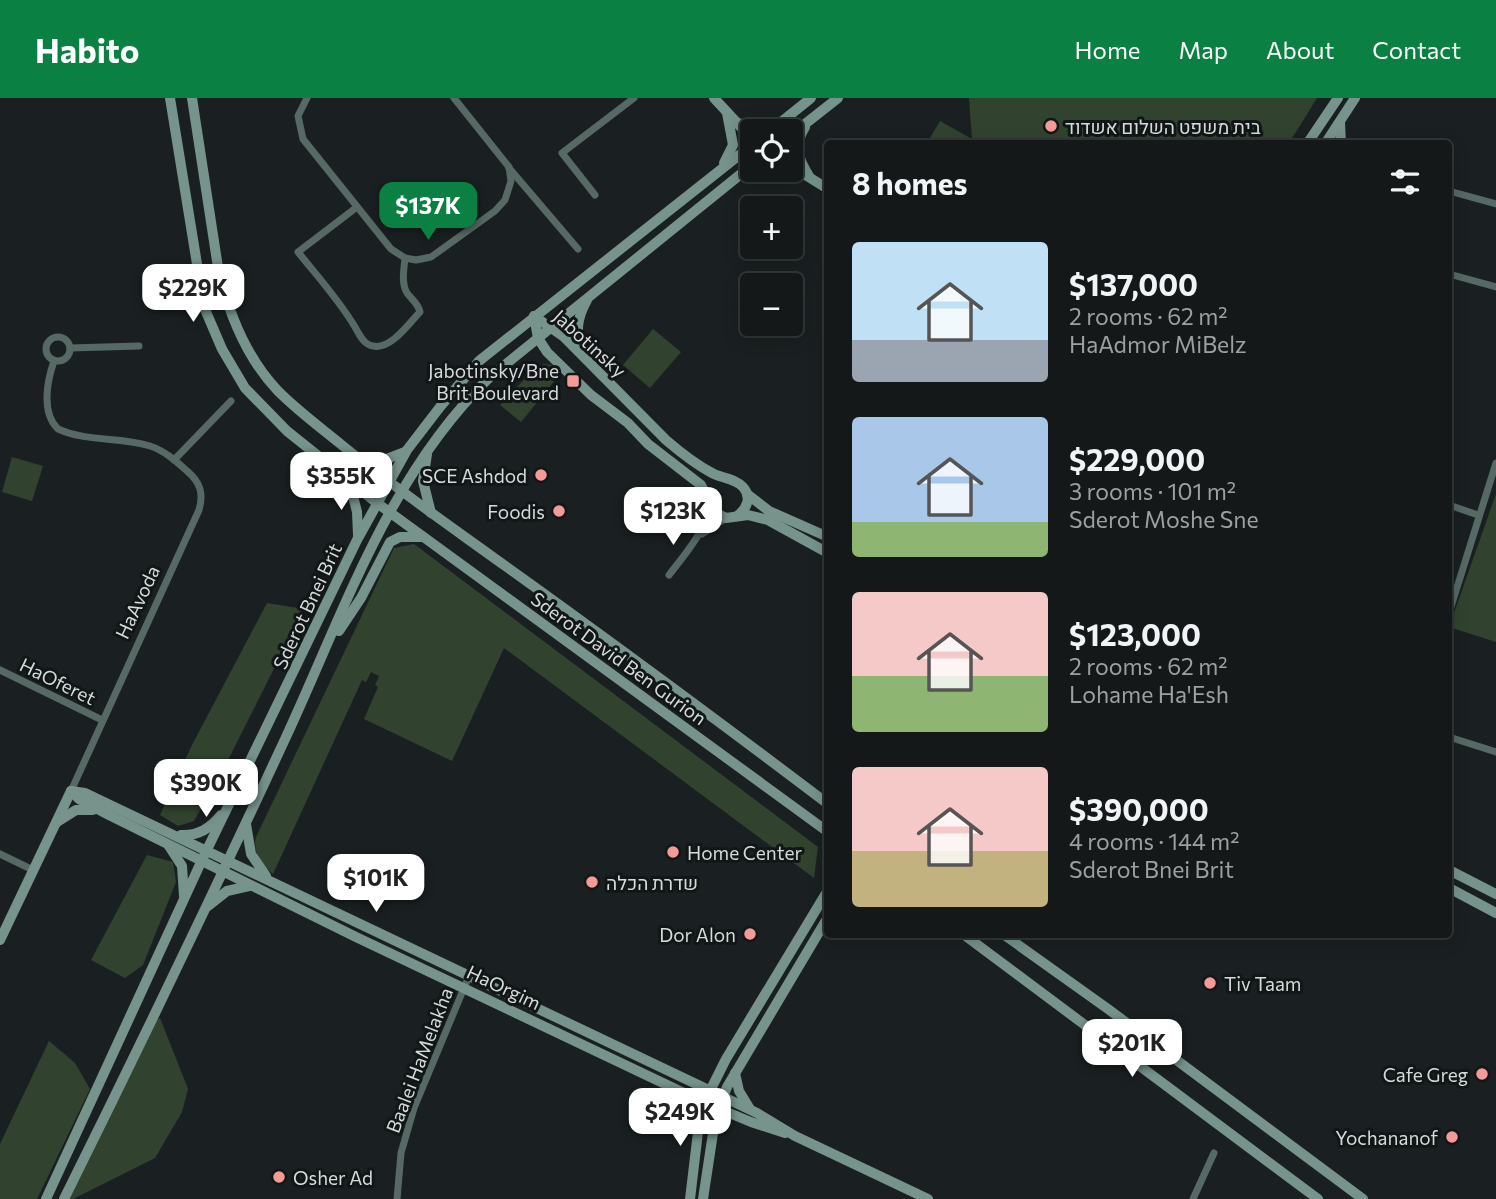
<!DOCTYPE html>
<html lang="en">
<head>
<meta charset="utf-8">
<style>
  body { margin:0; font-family:Commissioner,Heebo,sans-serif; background:#212526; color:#f1f3f6; height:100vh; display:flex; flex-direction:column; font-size:26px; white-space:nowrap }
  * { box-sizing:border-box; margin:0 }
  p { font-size:23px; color:#9da0a2 }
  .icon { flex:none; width:38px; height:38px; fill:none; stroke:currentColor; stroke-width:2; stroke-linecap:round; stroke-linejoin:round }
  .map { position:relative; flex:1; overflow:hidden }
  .details { position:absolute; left:824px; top:42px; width:628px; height:798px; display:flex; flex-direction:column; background:#141819; border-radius:7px; box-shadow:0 4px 18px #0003,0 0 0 2px #333738 }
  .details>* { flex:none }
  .tools { position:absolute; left:740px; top:21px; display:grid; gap:14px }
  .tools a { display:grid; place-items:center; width:63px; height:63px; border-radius:7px; background:#141819; box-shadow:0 4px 18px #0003,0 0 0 2px #333738; font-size:35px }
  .price { position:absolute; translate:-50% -60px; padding:0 16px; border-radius:14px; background:#fff; color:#222; font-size:23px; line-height:46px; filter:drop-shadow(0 2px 4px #0008) }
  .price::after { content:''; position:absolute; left:50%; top:42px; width:21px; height:16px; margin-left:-10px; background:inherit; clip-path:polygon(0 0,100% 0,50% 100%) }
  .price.active { background:#0b8043; color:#fff }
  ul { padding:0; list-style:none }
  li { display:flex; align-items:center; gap:21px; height:175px; padding:0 28px }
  li span { display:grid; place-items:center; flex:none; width:196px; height:140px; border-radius:7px; color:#555 }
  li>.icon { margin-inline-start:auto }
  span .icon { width:84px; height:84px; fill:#fffc; stroke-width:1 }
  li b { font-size:30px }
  h2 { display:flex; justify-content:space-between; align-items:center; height:84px; padding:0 28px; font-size:30px }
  header { display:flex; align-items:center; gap:42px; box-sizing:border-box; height:98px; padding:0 35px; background:#0b8043; color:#fff }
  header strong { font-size:33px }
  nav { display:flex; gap:38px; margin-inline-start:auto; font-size:24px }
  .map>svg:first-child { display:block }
</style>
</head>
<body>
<header>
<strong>Habito</strong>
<nav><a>Home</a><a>Map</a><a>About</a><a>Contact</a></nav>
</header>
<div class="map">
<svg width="1496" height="1101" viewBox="0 0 1496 1101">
  <rect width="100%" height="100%" fill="#1a2021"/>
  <g fill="#31432f">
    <path d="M 969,0 L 1317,0 L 1289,45 L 972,46 L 972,42 L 969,45 L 927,45 L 940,23 L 972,41 Z"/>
    <path d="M 653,231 L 681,254 L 650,290 L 623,267 Z"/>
    <path d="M 544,266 L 552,267 L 560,276 L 521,324 L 500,307 L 535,270 Z"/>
    <path d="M 12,359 L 43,368 L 32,403 L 2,394 Z"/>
    <path d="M 1496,396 L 1496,544 L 1449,529 Z"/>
    <path d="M 414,446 L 818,749 L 814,780 L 504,550 L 452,663 L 364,621 L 378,589 L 375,587 L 379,578 L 371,574 L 366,584 L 362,582 L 273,776 C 262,768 252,753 256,739 L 394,450 Z"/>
    <path d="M 267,505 L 304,511 L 222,674 L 194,723 L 178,728 L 160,717 L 191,649 Z"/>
    <path d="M 147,757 L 173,764 L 176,784 L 143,867 L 125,880 L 91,862 Z"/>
    <path d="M 160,920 L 188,991 L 182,1014 L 155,1060 L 73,1101 L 64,1101 L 149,925 Z"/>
    <path d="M 49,943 L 75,965 L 90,991 L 37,1101 L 0,1101 L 0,1046 Z"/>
  </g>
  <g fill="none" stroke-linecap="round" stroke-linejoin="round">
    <g stroke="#566964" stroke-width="7">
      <path d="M 307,0 L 298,18 L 303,41 L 391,151 L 405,160 L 416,162 L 431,159 L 495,113 L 505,102 L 511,83 L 509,69 L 454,0"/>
      <path d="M 509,70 L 578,151"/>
      <path d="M 1449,93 L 1496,106"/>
      <path d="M 595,97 L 562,55 L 634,0"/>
      <path d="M 357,109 L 298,154 C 318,179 339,202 355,229 C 359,236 364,247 373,248 C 391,252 409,225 420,214 C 418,205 412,202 407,195 C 401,185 404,171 405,160"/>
      <path d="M 1449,176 L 1496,189"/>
      <circle cx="58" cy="251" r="12"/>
      <path d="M 70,250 L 139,248"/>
      <path d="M 54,263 C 47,283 41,315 58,331 C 87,344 121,339 150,348 C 165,353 176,363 187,373 C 200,384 204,395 199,412 L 71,693"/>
      <path d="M 174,362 L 231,303"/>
      <path d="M 1449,407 L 1478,417"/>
      <path d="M 702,436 L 726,420"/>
      <path d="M 669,477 C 686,455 705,434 710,406"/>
      <path d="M 1449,515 L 1496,365"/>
      <path d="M 0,572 L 102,622"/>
      <path d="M 1449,639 L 1496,654"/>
      <path d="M 0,756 L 33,772"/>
      <path d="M 397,1101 L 401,1055 L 414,1010 L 469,878"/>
      <path d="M 1193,1101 L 1214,1055"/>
    </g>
    <g stroke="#76948c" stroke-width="10">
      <path d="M 170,0 L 204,209 L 222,251 L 245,290 L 287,333 L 377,405 L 828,734"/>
      <path d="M 192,0 L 219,176 C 230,218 247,261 278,293 C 298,313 321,330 343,348 C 395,390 450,428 504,467 C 613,545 721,625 828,706"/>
      <path d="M 714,0 L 752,41"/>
      <path d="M 1340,24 L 1341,46"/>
      <path d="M 735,25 L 759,28 L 778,25"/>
      <path d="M 805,29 C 793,48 798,60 809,78"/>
      <path d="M 770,33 L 811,0"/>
      <path d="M 791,37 L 838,0"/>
      <path d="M 1307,46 L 1338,0"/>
      <path d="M 1325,46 L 1355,0"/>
      <path d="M 724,65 L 733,47 L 727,15"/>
      <path d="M 791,68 L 828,91"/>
      <path d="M 534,218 L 538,240 L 547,254 L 591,297 L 628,325 L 648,346 L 701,387 L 716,415 L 726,420 L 748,417 L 768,422 L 828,455"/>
      <path d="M 534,218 L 564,239 L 666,342 C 680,354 695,366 712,375 C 721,380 736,381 743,389 C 752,399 747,411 737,418"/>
      <path d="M 582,254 C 575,235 577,220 587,202"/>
      <path d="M 427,356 L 423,383 L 431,415"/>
      <path d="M 362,363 L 384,362 L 405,354"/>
      <path d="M 349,382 L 357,414 L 358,437"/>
      <path d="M 747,396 L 769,413 L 828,439"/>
      <path d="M 339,533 L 361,500 L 390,444 L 400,439 L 423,439"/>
      <path d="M 71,693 L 85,695 L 757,1015 L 795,1038 L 928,1101"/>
      <path d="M 71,693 L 79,701 L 109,717 L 356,839 L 705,1005 L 751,1024 L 785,1035"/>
      <path d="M 57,724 L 76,712 L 93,712"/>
      <path d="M 246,726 L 251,756 L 266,778"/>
      <path d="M 181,737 C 199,738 210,730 221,717"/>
      <path d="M 169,748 L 182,768 L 184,798"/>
      <path d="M 1449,772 L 1496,796"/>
      <path d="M 1449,790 L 1496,815"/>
      <path d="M 208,808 L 227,793 L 249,788"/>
      <path d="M 963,836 L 1318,1101"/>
      <path d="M 1003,836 L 1108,911 L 1363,1101"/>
      <path d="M 0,842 L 71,693"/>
      <path d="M 735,975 L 739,993 L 750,1011"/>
      <path d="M 46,1101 L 202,762 L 357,442 L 407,352 L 440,309 L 479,263 L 752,47"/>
      <path d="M 64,1101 C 140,948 214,794 286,639 C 344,514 389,376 490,279 L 752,67"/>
      <path d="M 690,1101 L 698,1034 L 710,993 L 726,961 L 828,792"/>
      <path d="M 703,1101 L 715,1022 L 727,989 L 828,819"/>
    </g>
  </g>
  <g fill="#f59b97" stroke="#111617" stroke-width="2.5">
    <circle cx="1051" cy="28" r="7"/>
    <rect x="566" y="276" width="14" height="14" rx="3.5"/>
    <circle cx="541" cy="377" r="7"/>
    <circle cx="559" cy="413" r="7"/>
    <circle cx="673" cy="754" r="7"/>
    <circle cx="592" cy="784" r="7"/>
    <circle cx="750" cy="836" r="7"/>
    <circle cx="1210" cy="885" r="7"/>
    <circle cx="1482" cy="976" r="7"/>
    <circle cx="1452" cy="1039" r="7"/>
    <circle cx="279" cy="1079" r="7"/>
  </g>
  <g text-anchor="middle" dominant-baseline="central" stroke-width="6" stroke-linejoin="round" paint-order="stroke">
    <g font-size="19" fill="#d7dadb" stroke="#111617" text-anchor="end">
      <text x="1065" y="28" text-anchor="start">בית משפט השלום אשדוד</text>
      <text x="559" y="272">Jabotinsky/Bne<tspan x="559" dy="22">Brit Boulevard</tspan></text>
      <text x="527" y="377">SCE Ashdod</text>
      <text x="545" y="413">Foodis</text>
      <text x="687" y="754" text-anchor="start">Home Center</text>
      <text x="606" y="784" text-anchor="start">שדרת הכלה</text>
      <text x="736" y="836">Dor Alon</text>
      <text x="1224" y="885" text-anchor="start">Tiv Taam</text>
      <text x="1468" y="976">Cafe Greg</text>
      <text x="1438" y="1039">Yochananof</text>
      <text x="293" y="1079" text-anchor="start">Osher Ad</text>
    </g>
    <g font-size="19" fill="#d7dadb" stroke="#111617">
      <text transform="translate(590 245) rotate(42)">Jabotinsky</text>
      <text transform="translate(137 504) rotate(-65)">HaAvoda</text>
      <text transform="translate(307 508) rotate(-65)">Sderot Bnei Brit</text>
      <text transform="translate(619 560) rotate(36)">Sderot David Ben Gurion</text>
      <text transform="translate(58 583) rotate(26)">HaOferet</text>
      <text transform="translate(504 889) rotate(25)">HaOrgim</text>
      <text transform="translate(419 962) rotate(-69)">Baalei HaMelakha</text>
    </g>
  </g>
</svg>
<div class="tools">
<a><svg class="icon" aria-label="locate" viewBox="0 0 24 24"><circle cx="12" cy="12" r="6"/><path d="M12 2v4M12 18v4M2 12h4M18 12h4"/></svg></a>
<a>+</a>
<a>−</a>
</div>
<b class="price active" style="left:428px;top:144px">$137K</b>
<b class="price" style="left:193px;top:226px">$229K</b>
<b class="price" style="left:341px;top:414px">$355K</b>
<b class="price" style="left:673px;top:449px">$123K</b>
<b class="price" style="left:206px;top:721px">$390K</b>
<b class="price" style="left:376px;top:816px">$101K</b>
<b class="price" style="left:1132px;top:981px">$201K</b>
<b class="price" style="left:680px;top:1050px">$249K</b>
<section class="details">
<h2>8 homes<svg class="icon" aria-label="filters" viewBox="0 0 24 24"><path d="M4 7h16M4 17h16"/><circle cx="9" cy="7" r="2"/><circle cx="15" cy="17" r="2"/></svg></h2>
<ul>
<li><span style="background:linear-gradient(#bfe0f5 70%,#9aa5b1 0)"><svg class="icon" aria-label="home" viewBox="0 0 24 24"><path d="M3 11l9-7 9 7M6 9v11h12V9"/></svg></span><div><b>$137,000</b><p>2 rooms · 62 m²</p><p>HaAdmor MiBelz</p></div></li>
<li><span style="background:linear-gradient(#a9c7e8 75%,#8fb573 0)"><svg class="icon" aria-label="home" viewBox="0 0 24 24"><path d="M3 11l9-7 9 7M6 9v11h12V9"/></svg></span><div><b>$229,000</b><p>3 rooms · 101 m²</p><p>Sderot Moshe Sne</p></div></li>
<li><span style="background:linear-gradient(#f6c9c9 60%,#8fb573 0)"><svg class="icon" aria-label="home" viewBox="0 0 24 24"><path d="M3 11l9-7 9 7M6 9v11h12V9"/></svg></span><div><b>$123,000</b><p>2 rooms · 62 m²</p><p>Lohame Ha'Esh</p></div></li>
<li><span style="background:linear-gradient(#f6c9c9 60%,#c2b280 0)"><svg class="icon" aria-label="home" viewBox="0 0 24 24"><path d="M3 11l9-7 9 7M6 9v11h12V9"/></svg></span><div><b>$390,000</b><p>4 rooms · 144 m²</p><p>Sderot Bnei Brit</p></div></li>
</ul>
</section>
</div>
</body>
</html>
